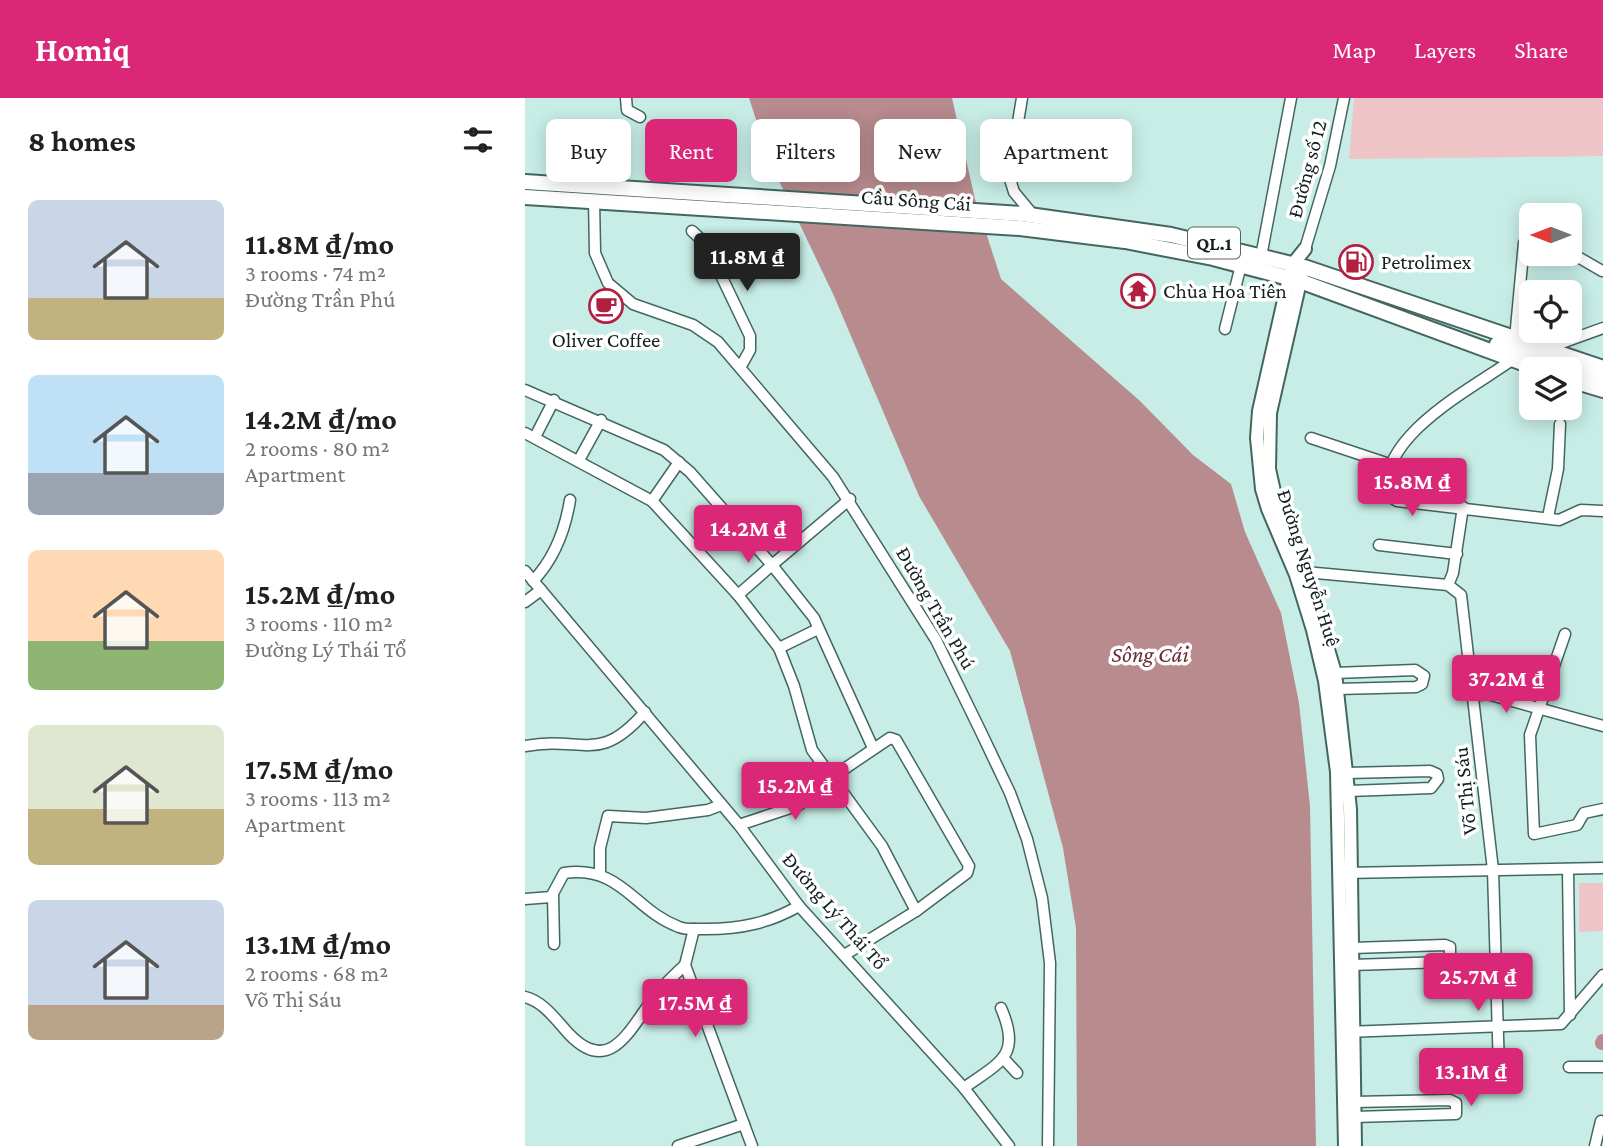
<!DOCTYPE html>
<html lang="en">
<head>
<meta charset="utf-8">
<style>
  body { margin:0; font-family:"Crimson Pro",serif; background:#f2f2f2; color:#202124; height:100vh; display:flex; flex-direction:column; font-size:26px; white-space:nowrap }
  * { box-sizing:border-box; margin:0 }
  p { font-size:23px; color:#757577 }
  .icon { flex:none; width:38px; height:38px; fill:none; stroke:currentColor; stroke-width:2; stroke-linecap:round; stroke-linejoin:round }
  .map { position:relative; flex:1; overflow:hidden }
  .sheet { display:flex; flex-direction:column; background:#fff; width:525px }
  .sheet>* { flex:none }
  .guide { position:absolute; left:21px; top:21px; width:665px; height:63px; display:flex; gap:14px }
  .needle { width:46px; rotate:270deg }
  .controls { position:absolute; left:994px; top:105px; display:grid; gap:14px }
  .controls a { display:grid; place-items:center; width:63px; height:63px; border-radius:10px; background:#fff; box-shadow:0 4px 18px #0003; font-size:35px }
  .price { position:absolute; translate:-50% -60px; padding:0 16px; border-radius:7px; background:#db2777; color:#fff; font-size:23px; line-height:46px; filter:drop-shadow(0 2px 4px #0008) }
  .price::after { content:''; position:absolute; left:50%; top:42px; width:21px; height:16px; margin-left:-10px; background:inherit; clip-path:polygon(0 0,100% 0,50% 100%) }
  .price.on { background:#222; color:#fff }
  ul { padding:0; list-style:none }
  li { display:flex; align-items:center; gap:21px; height:175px; padding:0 28px }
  li span { display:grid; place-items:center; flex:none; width:196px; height:140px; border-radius:10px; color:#555 }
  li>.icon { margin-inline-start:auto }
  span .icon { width:84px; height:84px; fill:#fffc; stroke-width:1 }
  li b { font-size:30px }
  h2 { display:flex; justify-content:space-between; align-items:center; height:84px; padding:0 28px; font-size:30px }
  .tag { padding:0 24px; border-radius:10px; background:#fff; box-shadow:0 4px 18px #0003; font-size:24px; line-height:63px }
  .tag.on { background:#db2777; color:#fff }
  header { display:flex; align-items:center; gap:42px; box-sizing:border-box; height:98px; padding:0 35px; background:#db2777; color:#fff }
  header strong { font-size:33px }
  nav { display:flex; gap:38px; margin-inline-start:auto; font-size:24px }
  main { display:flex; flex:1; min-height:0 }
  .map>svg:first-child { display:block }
</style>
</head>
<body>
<header>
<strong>Homiq</strong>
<nav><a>Map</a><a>Layers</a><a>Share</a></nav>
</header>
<main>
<section class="sheet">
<h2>8 homes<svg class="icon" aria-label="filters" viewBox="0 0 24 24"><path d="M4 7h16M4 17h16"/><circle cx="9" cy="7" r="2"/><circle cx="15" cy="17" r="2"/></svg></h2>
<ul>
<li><span style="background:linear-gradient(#c9d6e8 70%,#c2b280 0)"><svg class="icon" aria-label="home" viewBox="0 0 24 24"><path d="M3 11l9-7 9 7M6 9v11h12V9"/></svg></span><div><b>11.8M ₫/mo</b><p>3 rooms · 74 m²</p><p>Đường Trần Phú</p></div></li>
<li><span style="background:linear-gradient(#bfe0f5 70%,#9aa5b1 0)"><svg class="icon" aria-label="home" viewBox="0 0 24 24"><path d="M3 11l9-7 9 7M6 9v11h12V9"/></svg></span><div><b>14.2M ₫/mo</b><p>2 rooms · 80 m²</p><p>Apartment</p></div></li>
<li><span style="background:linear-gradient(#ffd9b3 65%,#8fb573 0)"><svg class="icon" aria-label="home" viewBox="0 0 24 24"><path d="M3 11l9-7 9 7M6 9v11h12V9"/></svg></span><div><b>15.2M ₫/mo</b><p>3 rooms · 110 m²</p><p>Đường Lý Thái Tổ</p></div></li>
<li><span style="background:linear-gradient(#dfe7d0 60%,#c2b280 0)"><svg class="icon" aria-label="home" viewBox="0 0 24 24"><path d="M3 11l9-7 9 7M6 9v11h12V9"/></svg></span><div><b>17.5M ₫/mo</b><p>3 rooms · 113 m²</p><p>Apartment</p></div></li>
<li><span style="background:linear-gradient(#c9d6e8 75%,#b9a48a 0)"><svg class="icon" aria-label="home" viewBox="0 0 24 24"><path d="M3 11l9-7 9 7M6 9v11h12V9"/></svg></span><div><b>13.1M ₫/mo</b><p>2 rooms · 68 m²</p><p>Võ Thị Sáu</p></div></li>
</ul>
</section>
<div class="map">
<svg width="1078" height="1048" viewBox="0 0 1078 1048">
  <rect width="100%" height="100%" fill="#c7ede6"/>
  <g fill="#eec4c6">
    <path d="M 829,0 L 1078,0 L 1078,58 L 824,61 Z"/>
    <path d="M 1054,785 L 1078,785 L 1078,833 L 1054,834 Z"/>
  </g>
  <path fill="#b88b8e" d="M 224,0 L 427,0 L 450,101 L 476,181 L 615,303 L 668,357 L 706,386 L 720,434 L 756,515 L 774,605 L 785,708 L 791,1048 L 552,1048 L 551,830 L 538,750 L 485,553 L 394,398 L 309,198 L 245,64 Z"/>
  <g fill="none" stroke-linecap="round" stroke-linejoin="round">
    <path stroke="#b88b8e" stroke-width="14" d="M 1077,945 L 1078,943"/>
    <g stroke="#436660" stroke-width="13">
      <g id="minor">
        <path d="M 101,0 L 102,12 L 115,19"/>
        <path d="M 497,0 L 484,78 L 489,94 L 508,117"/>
        <path d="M 69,102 L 70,155 L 83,185 L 108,206 L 168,227 L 193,244 L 308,379 L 411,542 L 455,632 L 485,695 L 502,741 L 517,800 L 525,865 L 523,1048"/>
        <path d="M 167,133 L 181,146 L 225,238 L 225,252 L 216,268"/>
        <path d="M 780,151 L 805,68 L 819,0"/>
        <path d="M 1046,155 L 1077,173"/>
        <path d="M 735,164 L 766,0"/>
        <path d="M 700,231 L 716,167"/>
        <path d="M 990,241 L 999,145"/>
        <path d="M 1020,251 L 1078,230"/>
        <path d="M 987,262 C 946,291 853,338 862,397 L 872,403 L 1034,422 L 1056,412 L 1078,413"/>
        <path d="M 0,292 L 139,352 L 165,374 L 247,467 L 325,401"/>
        <path d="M 0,335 L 127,403 L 213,497"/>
        <path d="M 10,339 L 29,302"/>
        <path d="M 786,340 L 864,366"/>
        <path d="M 54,362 L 76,322"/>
        <path d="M 127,403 L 154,364"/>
        <path d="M 1023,419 L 1033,371 L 1035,326"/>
        <path d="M 854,447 L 932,456"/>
        <path d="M 0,473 L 214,727 L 274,808 L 439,990 L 484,1048"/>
        <path d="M 774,476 L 780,474 L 923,487 L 936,497 L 968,772 L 974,972"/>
        <path d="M 8,483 C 30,460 40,433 45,402"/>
        <path d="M 923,487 L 928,475 L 938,409"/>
        <path d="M 0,504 L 16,492"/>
        <path d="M 1040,536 L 1005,637 L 1009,736 L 1052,727 L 1059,715 L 1078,711"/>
        <path d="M 254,550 L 293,531"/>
        <path d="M 890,572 L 899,578 L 897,586 L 891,589 L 812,591 L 800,583 L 810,575 Z"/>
        <path d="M 948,598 L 962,596 L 1078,628"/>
        <path d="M 0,648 C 58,637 73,668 120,614"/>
        <path d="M 822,675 L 905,673 L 912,676 L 913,681 L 906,690 L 824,693"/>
        <path d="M 214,727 L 274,707 L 297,686 L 365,640 L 371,642 L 444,768 L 442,775 L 391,813"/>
        <path d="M 1043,771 L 1045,917"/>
        <path d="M 820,775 L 1078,770"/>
        <path d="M 75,776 L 75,750 L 83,718 L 121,720 L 183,712 L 196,707"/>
        <path d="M 28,796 L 29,846"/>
        <path d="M 0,801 L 26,799 L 39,775 C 97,767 108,812 154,829 C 161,832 172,831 181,831 C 216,831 244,825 274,808"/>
        <path d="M 169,831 L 160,867 L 227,1048"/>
        <path d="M 827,850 L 920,847 L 925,849 L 925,859 L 920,864 L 827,867"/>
        <path d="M 321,856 L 391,813 L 357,748 L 287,652 L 269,588 L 254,550 L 213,497 L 247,467 L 289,520 L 348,650"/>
        <path d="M 0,899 C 18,903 32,923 44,936 C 84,978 104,933 127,902 C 136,889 148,878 160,867"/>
        <path d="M 821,934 L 1036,926 L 1078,877"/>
        <path d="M 479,961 L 492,975"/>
        <path d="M 1044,969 L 1078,969"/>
        <path d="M 439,990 C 475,964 497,958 476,910"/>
        <path d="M 829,1004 L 925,1002 L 931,1005 L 931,1016 L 829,1019"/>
        <path d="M 153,1048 L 219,1026"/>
        <path d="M 1070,1048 L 1076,1023"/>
      </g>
    </g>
    <g stroke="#436660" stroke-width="16">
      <g id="major">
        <path d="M 780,151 L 768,166 L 764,180 L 734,313 L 732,340 L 737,391 L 743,411 L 771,477 L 788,532 L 800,583 L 812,674 L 820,1048"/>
        <path d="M 777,175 L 745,315 L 744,371 L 752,407 L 780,474 L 810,575 L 825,711 L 830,1048"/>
      </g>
    </g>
    <g stroke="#436660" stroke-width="18">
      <g id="highway">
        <path d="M 0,84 L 497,116 L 646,137 L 779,169 L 1078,270"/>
        <path d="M 0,99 L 495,130 L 600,143 L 688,160 L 775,183 L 1014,271"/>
        <path d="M 972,246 L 1045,271"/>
        <path d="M 1045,271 L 1078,281"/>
        <path d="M 1045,282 L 1078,292"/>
      </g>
    </g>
    <use href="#minor" stroke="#fff" stroke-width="10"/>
    <use href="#major" stroke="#fff" stroke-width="12"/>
    <use href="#highway" stroke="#fff" stroke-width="14"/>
  </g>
  <defs>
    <g id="fuel-ring" transform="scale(1.75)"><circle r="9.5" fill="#fff" stroke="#b21f41" stroke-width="1.5"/><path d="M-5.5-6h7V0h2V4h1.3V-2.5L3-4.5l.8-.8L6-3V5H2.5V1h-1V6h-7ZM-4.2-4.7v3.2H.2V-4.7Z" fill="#b21f41"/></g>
    <g id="temple-ring" transform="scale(1.75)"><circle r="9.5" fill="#fff" stroke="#b21f41" stroke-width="1.5"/><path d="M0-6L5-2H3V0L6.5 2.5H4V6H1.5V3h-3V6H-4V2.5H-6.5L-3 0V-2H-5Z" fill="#b21f41"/></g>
    <g id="cafe-ring" transform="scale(1.75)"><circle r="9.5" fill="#fff" stroke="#b21f41" stroke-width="1.5"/><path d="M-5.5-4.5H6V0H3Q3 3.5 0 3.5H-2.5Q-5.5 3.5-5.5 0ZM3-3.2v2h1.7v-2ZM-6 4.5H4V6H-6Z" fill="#b21f41"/></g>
  </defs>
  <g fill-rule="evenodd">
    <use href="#fuel-ring" x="831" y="164"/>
    <use href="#temple-ring" x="613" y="193"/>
    <use href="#cafe-ring" x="81" y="208"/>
  </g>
  <g text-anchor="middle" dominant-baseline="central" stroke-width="7" stroke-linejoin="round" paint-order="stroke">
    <rect fill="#fff" stroke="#5a6462" stroke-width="2" x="663" y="129.5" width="52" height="31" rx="5"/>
    <g font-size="19" font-weight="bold" fill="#13211f">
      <text x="689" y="145">QL.1</text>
    </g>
    <g font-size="21" fill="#13211f" stroke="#fff">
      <text transform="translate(782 71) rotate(-75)">Đường số 12</text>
      <text transform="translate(391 102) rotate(4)">Cầu Sông Cái</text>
      <text transform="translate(784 470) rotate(72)">Đường Nguyễn Huệ</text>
      <text transform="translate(411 510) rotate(60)">Đường Trần Phú</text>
      <text transform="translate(940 693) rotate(-96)">Võ Thị Sáu</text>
      <text transform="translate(310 813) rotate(49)">Đường Lý Thái Tổ</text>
    </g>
    <g font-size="21" fill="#13211f" stroke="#fff" text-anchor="start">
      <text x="856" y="164">Petrolimex</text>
      <text x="638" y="193">Chùa Hoa Tiên</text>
      <text x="81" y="242" text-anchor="middle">Oliver Coffee</text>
    </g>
    <g font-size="23" font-style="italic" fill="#692e35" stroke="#fff">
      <text x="625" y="556">Sông Cái</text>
    </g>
  </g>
</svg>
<div class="controls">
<a><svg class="needle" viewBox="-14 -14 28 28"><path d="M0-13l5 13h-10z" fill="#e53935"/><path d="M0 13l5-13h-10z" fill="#757577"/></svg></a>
<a><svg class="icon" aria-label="locate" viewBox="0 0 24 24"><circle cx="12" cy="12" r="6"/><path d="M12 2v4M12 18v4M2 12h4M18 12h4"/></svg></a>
<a><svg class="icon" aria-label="layers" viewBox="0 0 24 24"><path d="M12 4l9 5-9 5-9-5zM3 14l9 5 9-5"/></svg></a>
</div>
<b class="price on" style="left:222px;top:195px">11.8M ₫</b>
<b class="price" style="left:887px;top:420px">15.8M ₫</b>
<b class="price" style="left:223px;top:467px">14.2M ₫</b>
<b class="price" style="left:981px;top:617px">37.2M ₫</b>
<b class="price" style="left:270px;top:724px">15.2M ₫</b>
<b class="price" style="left:953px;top:915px">25.7M ₫</b>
<b class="price" style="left:170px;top:941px">17.5M ₫</b>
<b class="price" style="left:946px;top:1010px">13.1M ₫</b>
<div class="guide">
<a class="tag">Buy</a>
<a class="tag on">Rent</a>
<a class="tag">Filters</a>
<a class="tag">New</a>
<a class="tag">Apartment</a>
</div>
</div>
</main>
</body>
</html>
